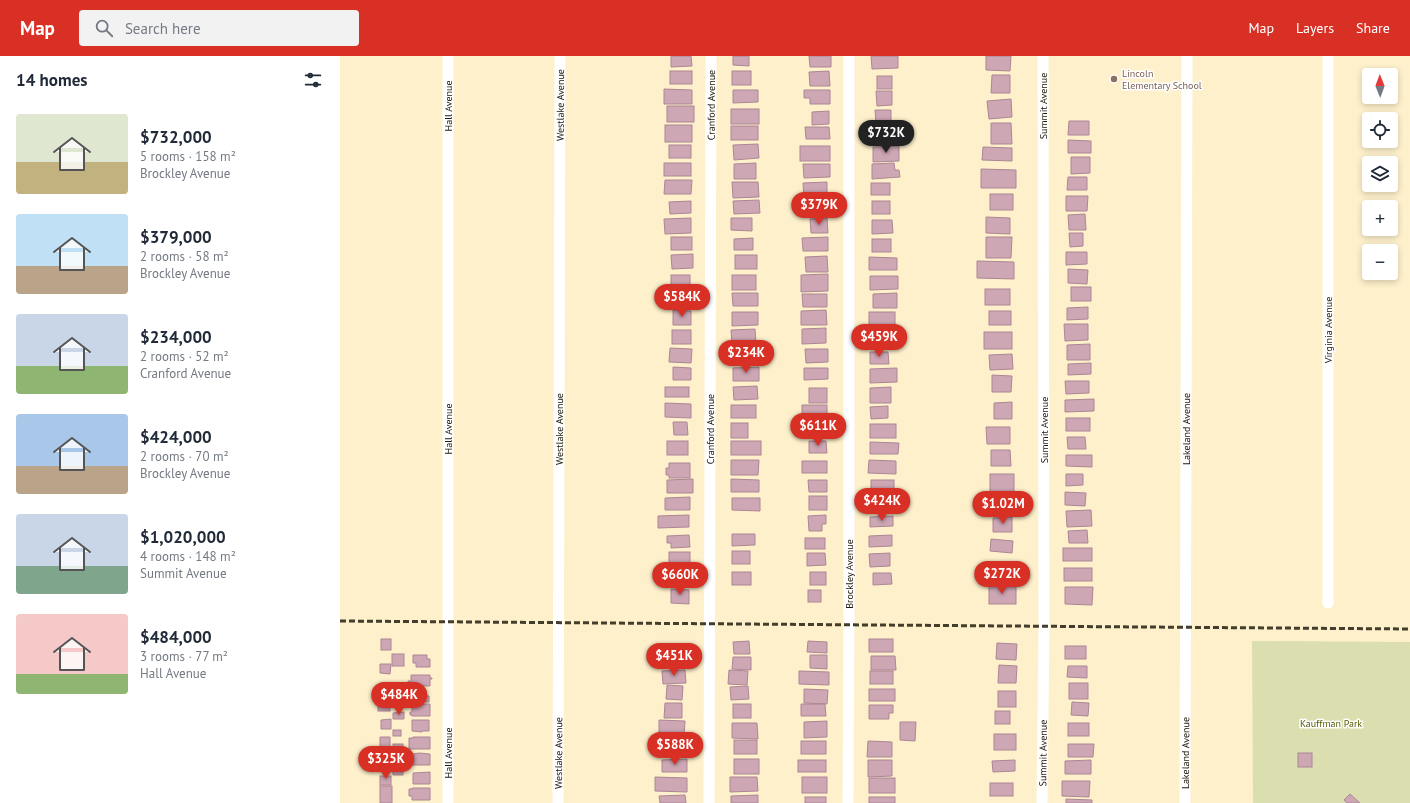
<!DOCTYPE html>
<html lang="en">
<head>
<meta charset="utf-8">
<style>
  body { margin:0; font-family:"PT Sans",sans-serif; background:#f2f2f3; color:#1f2937; height:100vh; display:flex; flex-direction:column; font-size:15px; white-space:nowrap }
  * { box-sizing:border-box; margin:0 }
  p { font-size:13px; color:#747a83 }
  .icon { flex:none; width:22px; height:22px; fill:none; stroke:currentColor; stroke-width:2; stroke-linecap:round; stroke-linejoin:round }
  .map { position:relative; flex:1; overflow:hidden }
  .side { display:flex; flex-direction:column; background:#fff; width:340px }
  .side>* { flex:none }
  .needle { width:26px; rotate:359deg }
  .tools { position:absolute; left:1022px; top:12px; display:grid; gap:8px }
  .tools a { display:grid; place-items:center; width:36px; height:36px; border-radius:4px; background:#fff; box-shadow:0 2px 6px #0003; font-size:20px }
  .price { position:absolute; translate:-50% -34px; padding:0 9px; border-radius:14px; background:#d93025; color:#fff; font-size:13px; line-height:26px; filter:drop-shadow(0 1px 2px #0008) }
  .price::after { content:''; position:absolute; left:50%; top:24px; width:12px; height:9px; margin-left:-6px; background:inherit; clip-path:polygon(0 0,100% 0,50% 100%) }
  .price.selected { background:#222; color:#fff }
  ul { padding:0; list-style:none }
  li { display:flex; align-items:center; gap:12px; height:100px; padding:0 16px }
  li span { display:grid; place-items:center; flex:none; width:112px; height:80px; border-radius:4px; color:#555 }
  li>.icon { margin-inline-start:auto }
  span .icon { width:48px; height:48px; fill:#fffc; stroke-width:1 }
  li b { font-size:17px }
  h2 { display:flex; justify-content:space-between; align-items:center; height:48px; padding:0 16px; font-size:17px }
  header { display:flex; align-items:center; gap:24px; box-sizing:border-box; height:56px; padding:0 20px; background:#d93025; color:#fff }
  header strong { font-size:19px }
  nav { display:flex; gap:22px; margin-inline-start:auto; font-size:14px }
  .search { width:280px; height:36px; background:#f2f2f3; display:flex; align-items:center; gap:10px; box-sizing:border-box; padding:0 14px; border-radius:4px; color:#747a83; font-size:15px }
  main { display:flex; flex:1; min-height:0 }
  .map>svg:first-child { display:block }
</style>
</head>
<body>
<header>
<strong>Map</strong>
<div class="search"><svg class="icon" aria-label="search" viewBox="0 0 24 24"><circle cx="10" cy="10" r="6"/><path d="M15 15l6 6"/></svg>Search here</div>
<nav><a>Map</a><a>Layers</a><a>Share</a></nav>
</header>
<main>
<section class="side">
<h2>14 homes<svg class="icon" aria-label="filters" viewBox="0 0 24 24"><path d="M4 7h16M4 17h16"/><circle cx="9" cy="7" r="2"/><circle cx="15" cy="17" r="2"/></svg></h2>
<ul>
<li><span style="background:linear-gradient(#dfe7d0 60%,#c2b280 0)"><svg class="icon" aria-label="home" viewBox="0 0 24 24"><path d="M3 11l9-7 9 7M6 9v11h12V9"/></svg></span><div><b>$732,000</b><p>5 rooms · 158 m²</p><p>Brockley Avenue</p></div></li>
<li><span style="background:linear-gradient(#bfe0f5 65%,#b9a48a 0)"><svg class="icon" aria-label="home" viewBox="0 0 24 24"><path d="M3 11l9-7 9 7M6 9v11h12V9"/></svg></span><div><b>$379,000</b><p>2 rooms · 58 m²</p><p>Brockley Avenue</p></div></li>
<li><span style="background:linear-gradient(#c9d6e8 65%,#8fb573 0)"><svg class="icon" aria-label="home" viewBox="0 0 24 24"><path d="M3 11l9-7 9 7M6 9v11h12V9"/></svg></span><div><b>$234,000</b><p>2 rooms · 52 m²</p><p>Cranford Avenue</p></div></li>
<li><span style="background:linear-gradient(#a9c7e8 65%,#b9a48a 0)"><svg class="icon" aria-label="home" viewBox="0 0 24 24"><path d="M3 11l9-7 9 7M6 9v11h12V9"/></svg></span><div><b>$424,000</b><p>2 rooms · 70 m²</p><p>Brockley Avenue</p></div></li>
<li><span style="background:linear-gradient(#c9d6e8 65%,#7fa58c 0)"><svg class="icon" aria-label="home" viewBox="0 0 24 24"><path d="M3 11l9-7 9 7M6 9v11h12V9"/></svg></span><div><b>$1,020,000</b><p>4 rooms · 148 m²</p><p>Summit Avenue</p></div></li>
<li><span style="background:linear-gradient(#f6c9c9 75%,#8fb573 0)"><svg class="icon" aria-label="home" viewBox="0 0 24 24"><path d="M3 11l9-7 9 7M6 9v11h12V9"/></svg></span><div><b>$484,000</b><p>3 rooms · 77 m²</p><p>Hall Avenue</p></div></li>
</ul>
</section>
<div class="map">
<svg width="1070" height="747" viewBox="0 0 1070 747">
  <rect width="100%" height="100%" fill="#fef0cb"/>
  <path fill="#dbdeaf" d="M 912,585 L 1070,586 L 1070,747 L 913,747 Z"/>
  <g fill="#cea7b5" stroke="#ac8694">
    <path d="M 331,0 L 351,0 L 352,10 L 331,11 Z"/>
    <path d="M 393,0 L 409,0 L 409,10 L 393,9 Z"/>
    <path d="M 469,0 L 491,0 L 491,11 L 470,11 Z"/>
    <path d="M 531,0 L 558,0 L 558,12 L 532,13 Z"/>
    <path d="M 646,0 L 671,0 L 670,15 L 646,14 Z"/>
    <rect x="330" y="15" width="22" height="13"/>
    <rect x="392" y="15" width="19" height="14"/>
    <path d="M 489,15 L 490,30 L 470,30 L 469,16 Z"/>
    <path d="M 652,19 L 670,19 L 670,37 L 651,37 Z"/>
    <rect x="537" y="20" width="15" height="13"/>
    <path d="M 324,33 L 352,34 L 352,48 L 324,48 Z"/>
    <path d="M 393,34 L 418,34 L 418,46 L 393,47 Z"/>
    <path d="M 464,34 L 490,34 L 490,48 L 470,48 L 470,42 L 464,42 Z"/>
    <path d="M 536,35 L 552,35 L 552,49 L 537,50 Z"/>
    <path d="M 671,43 L 672,61 L 649,63 L 647,45 Z"/>
    <rect x="327" y="50" width="27" height="16"/>
    <rect x="391" y="53" width="28" height="15"/>
    <path d="M 535,54 L 551,54 L 551,66 L 536,67 Z"/>
    <path d="M 489,55 L 489,68 L 472,69 L 472,56 Z"/>
    <path d="M 729,65 L 749,65 L 749,79 L 728,79 Z"/>
    <path d="M 651,67 L 671,67 L 672,88 L 651,88 Z"/>
    <rect x="325" y="69" width="27" height="17"/>
    <rect x="391" y="70" width="27" height="14"/>
    <path d="M 465,71 L 489,71 L 490,83 L 466,83 Z"/>
    <path d="M 533,71 L 558,71 L 559,88 L 533,89 Z"/>
    <path d="M 728,84 L 751,85 L 751,97 L 728,97 Z"/>
    <path d="M 418,88 L 419,102 L 394,104 L 393,89 Z"/>
    <rect x="329" y="89" width="22" height="13"/>
    <rect x="460" y="90" width="30" height="15"/>
    <path d="M 559,90 L 559,105 L 533,106 L 533,91 Z"/>
    <path d="M 643,91 L 672,92 L 672,105 L 642,104 Z"/>
    <path d="M 731,101 L 750,101 L 750,117 L 731,118 Z"/>
    <rect x="324" y="107" width="27" height="13"/>
    <path d="M 416,107 L 416,123 L 394,123 L 394,108 Z"/>
    <path d="M 554,107 L 555,114 L 559,114 L 560,121 L 532,123 L 532,108 Z"/>
    <path d="M 463,108 L 490,108 L 490,121 L 464,122 Z"/>
    <path d="M 641,113 L 676,114 L 676,132 L 641,132 Z"/>
    <path d="M 728,121 L 747,121 L 747,134 L 727,134 Z"/>
    <path d="M 325,124 L 352,124 L 351,138 L 324,138 Z"/>
    <path d="M 392,126 L 418,126 L 419,141 L 393,142 Z"/>
    <path d="M 487,126 L 487,143 L 464,144 L 463,127 Z"/>
    <rect x="531" y="127" width="19" height="12"/>
    <rect x="650" y="138" width="23" height="16"/>
    <path d="M 726,140 L 748,140 L 747,155 L 726,155 Z"/>
    <path d="M 419,144 L 420,157 L 394,158 L 393,145 Z"/>
    <path d="M 351,145 L 351,157 L 330,158 L 329,146 Z"/>
    <path d="M 465,145 L 487,145 L 488,158 L 465,159 Z"/>
    <rect x="532" y="145" width="18" height="13"/>
    <path d="M 745,158 L 746,174 L 729,174 L 728,159 Z"/>
    <path d="M 646,161 L 670,162 L 670,178 L 646,177 Z"/>
    <path d="M 351,162 L 351,177 L 325,178 L 324,163 Z"/>
    <path d="M 391,162 L 412,162 L 412,175 L 391,174 Z"/>
    <path d="M 487,162 L 488,177 L 471,177 L 470,163 Z"/>
    <path d="M 532,164 L 552,164 L 553,177 L 532,178 Z"/>
    <path d="M 729,177 L 743,177 L 743,190 L 730,191 Z"/>
    <rect x="331" y="181" width="21" height="13"/>
    <path d="M 488,181 L 488,195 L 463,195 L 462,182 Z"/>
    <path d="M 646,181 L 672,181 L 671,202 L 646,202 Z"/>
    <path d="M 413,182 L 413,194 L 394,194 L 394,183 Z"/>
    <rect x="532" y="183" width="19" height="13"/>
    <path d="M 726,196 L 747,196 L 747,208 L 726,209 Z"/>
    <path d="M 353,198 L 353,212 L 332,213 L 331,199 Z"/>
    <rect x="395" y="199" width="22" height="14"/>
    <path d="M 487,200 L 488,216 L 466,216 L 465,201 Z"/>
    <path d="M 529,201 L 557,202 L 557,214 L 529,214 Z"/>
    <path d="M 637,205 L 674,206 L 674,223 L 637,222 Z"/>
    <path d="M 728,213 L 748,214 L 747,228 L 728,227 Z"/>
    <path d="M 488,218 L 488,235 L 461,236 L 461,219 Z"/>
    <rect x="331" y="219" width="19" height="12"/>
    <rect x="392" y="219" width="24" height="15"/>
    <path d="M 530,220 L 558,220 L 558,233 L 530,234 Z"/>
    <rect x="731" y="231" width="20" height="14"/>
    <rect x="645" y="233" width="25" height="16"/>
    <rect x="330" y="237" width="20" height="10"/>
    <path d="M 392,237 L 418,237 L 418,250 L 393,250 Z"/>
    <path d="M 557,237 L 557,252 L 533,252 L 533,238 Z"/>
    <path d="M 462,238 L 487,238 L 487,251 L 463,251 Z"/>
    <path d="M 748,251 L 748,263 L 727,264 L 727,252 Z"/>
    <path d="M 333,254 L 351,255 L 351,269 L 333,269 Z"/>
    <path d="M 486,254 L 487,269 L 461,269 L 461,255 Z"/>
    <rect x="649" y="255" width="22" height="14"/>
    <path d="M 392,256 L 418,256 L 418,269 L 392,270 Z"/>
    <rect x="529" y="256" width="26" height="13"/>
    <path d="M 724,268 L 748,268 L 748,284 L 725,285 Z"/>
    <path d="M 486,272 L 486,287 L 462,288 L 462,273 Z"/>
    <path d="M 415,273 L 416,287 L 392,288 L 391,274 Z"/>
    <rect x="332" y="274" width="19" height="14"/>
    <rect x="529" y="276" width="28" height="13"/>
    <rect x="644" y="276" width="28" height="17"/>
    <path d="M 750,288 L 750,304 L 727,304 L 727,289 Z"/>
    <path d="M 330,292 L 352,293 L 351,307 L 329,306 Z"/>
    <rect x="394" y="292" width="21" height="15"/>
    <path d="M 465,293 L 488,293 L 488,306 L 466,307 Z"/>
    <path d="M 530,296 L 548,296 L 549,308 L 530,308 Z"/>
    <path d="M 672,298 L 673,313 L 650,314 L 649,299 Z"/>
    <path d="M 751,307 L 751,318 L 728,319 L 728,308 Z"/>
    <path d="M 333,311 L 351,312 L 351,324 L 333,324 Z"/>
    <path d="M 419,311 L 419,325 L 393,325 L 393,312 Z"/>
    <path d="M 464,312 L 488,312 L 488,323 L 464,324 Z"/>
    <path d="M 557,312 L 557,326 L 530,327 L 530,313 Z"/>
    <path d="M 652,319 L 672,320 L 671,336 L 652,336 Z"/>
    <path d="M 725,325 L 749,325 L 749,337 L 726,338 Z"/>
    <path d="M 417,330 L 418,343 L 394,344 L 393,331 Z"/>
    <rect x="325" y="331" width="24" height="10"/>
    <path d="M 551,331 L 551,347 L 530,347 L 530,332 Z"/>
    <rect x="469" y="332" width="18" height="15"/>
    <path d="M 754,343 L 754,355 L 725,356 L 725,344 Z"/>
    <path d="M 672,346 L 672,363 L 654,363 L 654,347 Z"/>
    <path d="M 325,347 L 351,348 L 351,362 L 325,361 Z"/>
    <rect x="391" y="349" width="25" height="13"/>
    <rect x="462" y="349" width="25" height="14"/>
    <path d="M 548,350 L 548,362 L 531,363 L 530,351 Z"/>
    <rect x="726" y="362" width="24" height="13"/>
    <path d="M 333,366 L 347,366 L 348,379 L 334,379 Z"/>
    <rect x="391" y="367" width="17" height="15"/>
    <path d="M 469,367 L 487,367 L 487,378 L 470,378 Z"/>
    <rect x="530" y="368" width="26" height="14"/>
    <path d="M 646,371 L 670,371 L 670,388 L 647,388 Z"/>
    <path d="M 727,381 L 745,381 L 746,393 L 728,393 Z"/>
    <rect x="327" y="385" width="21" height="14"/>
    <rect x="391" y="385" width="30" height="14"/>
    <path d="M 469,385 L 486,385 L 487,397 L 469,397 Z"/>
    <path d="M 530,386 L 559,387 L 558,398 L 530,398 Z"/>
    <path d="M 651,394 L 670,394 L 671,410 L 651,410 Z"/>
    <path d="M 726,399 L 752,399 L 752,411 L 726,410 Z"/>
    <path d="M 391,404 L 419,404 L 418,419 L 391,419 Z"/>
    <path d="M 529,404 L 556,405 L 556,418 L 528,417 Z"/>
    <rect x="462" y="405" width="25" height="12"/>
    <path d="M 329,407 L 350,407 L 350,422 L 329,422 L 329,419 L 326,419 L 326,412 L 329,412 Z"/>
    <rect x="650" y="418" width="24" height="19"/>
    <path d="M 726,418 L 743,418 L 743,429 L 726,430 Z"/>
    <path d="M 353,423 L 353,437 L 327,437 L 327,424 Z"/>
    <path d="M 391,423 L 419,424 L 419,436 L 391,436 Z"/>
    <path d="M 468,424 L 487,424 L 487,436 L 469,436 Z"/>
    <rect x="531" y="424" width="23" height="11"/>
    <path d="M 725,436 L 746,437 L 745,450 L 725,449 Z"/>
    <rect x="469" y="440" width="18" height="14"/>
    <path d="M 350,441 L 350,454 L 325,454 L 325,442 Z"/>
    <path d="M 556,441 L 556,456 L 529,457 L 529,442 Z"/>
    <path d="M 651,441 L 672,442 L 672,456 L 651,456 Z"/>
    <path d="M 392,442 L 420,442 L 420,455 L 392,454 Z"/>
    <path d="M 751,454 L 752,470 L 727,471 L 726,455 Z"/>
    <path d="M 349,459 L 349,471 L 318,472 L 318,460 Z"/>
    <path d="M 486,459 L 486,468 L 482,468 L 482,475 L 469,475 L 468,460 Z"/>
    <path d="M 553,460 L 553,470 L 530,471 L 530,461 Z"/>
    <path d="M 672,461 L 672,476 L 653,476 L 653,462 Z"/>
    <path d="M 747,474 L 748,487 L 729,487 L 728,475 Z"/>
    <path d="M 392,478 L 415,478 L 415,489 L 392,490 Z"/>
    <path d="M 349,479 L 350,491 L 331,492 L 331,487 L 327,487 L 327,480 Z"/>
    <path d="M 552,479 L 552,490 L 529,491 L 529,480 Z"/>
    <rect x="465" y="482" width="20" height="11"/>
    <path d="M 651,483 L 673,485 L 672,497 L 650,495 Z"/>
    <rect x="723" y="492" width="29" height="13"/>
    <rect x="392" y="495" width="18" height="13"/>
    <rect x="329" y="496" width="21" height="13"/>
    <path d="M 467,497 L 485,497 L 486,509 L 467,510 Z"/>
    <path d="M 550,497 L 550,510 L 530,511 L 529,498 Z"/>
    <path d="M 656,507 L 676,507 L 676,519 L 656,520 Z"/>
    <rect x="724" y="512" width="28" height="13"/>
    <rect x="327" y="514" width="21" height="12"/>
    <rect x="392" y="516" width="19" height="13"/>
    <rect x="470" y="516" width="16" height="13"/>
    <path d="M 533,517 L 551,517 L 552,528 L 533,529 Z"/>
    <rect x="649" y="530" width="27" height="18"/>
    <path d="M 725,531 L 753,531 L 752,549 L 725,548 Z"/>
    <path d="M 331,533 L 349,534 L 349,548 L 331,547 Z"/>
    <rect x="468" y="534" width="13" height="12"/>
    <rect x="41" y="583" width="10" height="11"/>
    <rect x="529" y="583" width="24" height="13"/>
    <path d="M 409,585 L 410,598 L 394,598 L 393,586 Z"/>
    <path d="M 468,585 L 487,586 L 487,597 L 467,596 Z"/>
    <path d="M 657,587 L 677,588 L 676,604 L 656,603 Z"/>
    <rect x="725" y="590" width="21" height="13"/>
    <rect x="52" y="598" width="12" height="12"/>
    <rect x="327" y="598" width="17" height="11"/>
    <path d="M 73,599 L 87,599 L 87,603 L 90,603 L 90,611 L 76,611 L 76,607 L 73,607 Z"/>
    <path d="M 470,599 L 487,599 L 487,613 L 470,612 Z"/>
    <path d="M 531,600 L 555,600 L 556,614 L 531,614 Z"/>
    <path d="M 393,601 L 411,601 L 411,614 L 392,613 Z"/>
    <path d="M 40,608 L 51,608 L 50,618 L 40,617 Z"/>
    <path d="M 659,609 L 677,610 L 676,627 L 658,627 Z"/>
    <path d="M 728,610 L 747,610 L 747,622 L 727,621 Z"/>
    <path d="M 345,614 L 346,627 L 323,628 L 322,615 Z"/>
    <path d="M 389,614 L 408,615 L 407,629 L 388,628 Z"/>
    <path d="M 459,615 L 489,616 L 489,629 L 459,628 Z"/>
    <rect x="530" y="615" width="23" height="13"/>
    <path d="M 71,619 L 90,619 L 90,622 L 92,622 L 92,623 L 90,623 L 90,630 L 68,630 L 68,625 L 71,625 Z"/>
    <rect x="42" y="627" width="9" height="9"/>
    <rect x="729" y="627" width="19" height="16"/>
    <path d="M 327,629 L 343,630 L 342,644 L 326,643 Z"/>
    <path d="M 408,630 L 409,643 L 391,644 L 390,631 Z"/>
    <path d="M 464,633 L 488,634 L 487,648 L 464,647 Z"/>
    <rect x="529" y="633" width="26" height="12"/>
    <path d="M 67,634 L 86,634 L 87,640 L 89,640 L 89,646 L 70,646 L 70,643 L 68,643 Z"/>
    <rect x="658" y="635" width="18" height="16"/>
    <rect x="38" y="643" width="12" height="12"/>
    <path d="M 732,646 L 749,647 L 748,660 L 731,659 Z"/>
    <path d="M 325,647 L 342,647 L 342,662 L 324,662 Z"/>
    <path d="M 72,648 L 90,648 L 90,660 L 72,660 L 72,659 L 70,659 L 70,656 L 72,656 Z"/>
    <rect x="393" y="648" width="18" height="14"/>
    <path d="M 461,648 L 485,648 L 486,660 L 461,660 Z"/>
    <path d="M 529,649 L 553,649 L 553,657 L 549,657 L 549,663 L 529,663 Z"/>
    <rect x="655" y="655" width="15" height="13"/>
    <path d="M 64,656 L 64,663 L 53,663 L 53,657 Z"/>
    <path d="M 51,663 L 51,673 L 41,673 L 41,664 Z"/>
    <path d="M 72,664 L 89,664 L 89,675 L 82,675 L 82,676 L 72,675 Z"/>
    <path d="M 319,664 L 345,665 L 344,680 L 319,679 Z"/>
    <path d="M 487,665 L 487,681 L 464,682 L 464,666 Z"/>
    <path d="M 560,666 L 576,666 L 575,685 L 560,684 Z"/>
    <path d="M 392,667 L 417,667 L 418,683 L 392,682 Z"/>
    <rect x="728" y="667" width="21" height="13"/>
    <rect x="53" y="674" width="8" height="6"/>
    <rect x="654" y="678" width="22" height="16"/>
    <path d="M 40,681 L 50,681 L 50,691 L 40,692 Z"/>
    <path d="M 73,681 L 90,681 L 90,693 L 69,693 L 69,682 L 73,682 Z"/>
    <rect x="394" y="684" width="23" height="14"/>
    <path d="M 315,685 L 347,685 L 347,692 L 344,692 L 344,698 L 326,698 L 326,692 L 315,692 Z"/>
    <rect x="461" y="685" width="25" height="13"/>
    <path d="M 528,685 L 552,686 L 552,701 L 527,701 Z"/>
    <rect x="53" y="688" width="10" height="7"/>
    <path d="M 728,688 L 754,688 L 753,701 L 728,701 Z"/>
    <path d="M 79,697 L 90,698 L 90,709 L 72,709 L 72,707 L 67,708 L 67,699 Z"/>
    <rect x="958" y="697" width="14" height="14"/>
    <path d="M 50,698 L 50,710 L 40,710 L 40,699 Z"/>
    <path d="M 347,703 L 347,716 L 322,716 L 322,704 Z"/>
    <rect x="394" y="703" width="25" height="15"/>
    <rect x="458" y="704" width="28" height="12"/>
    <path d="M 528,704 L 552,704 L 552,720 L 528,721 Z"/>
    <path d="M 675,704 L 675,715 L 653,716 L 652,705 Z"/>
    <path d="M 751,704 L 751,718 L 725,718 L 725,705 Z"/>
    <rect x="53" y="706" width="10" height="5"/>
    <path d="M 63,712 L 63,719 L 53,719 L 53,713 Z"/>
    <path d="M 90,716 L 90,728 L 73,728 L 73,717 Z"/>
    <rect x="40" y="720" width="11" height="9"/>
    <path d="M 315,721 L 347,722 L 347,736 L 315,735 Z"/>
    <path d="M 390,721 L 417,721 L 418,735 L 390,736 Z"/>
    <rect x="462" y="721" width="25" height="16"/>
    <rect x="529" y="722" width="26" height="15"/>
    <path d="M 722,725 L 750,725 L 749,741 L 722,740 Z"/>
    <rect x="650" y="727" width="23" height="13"/>
    <rect x="40" y="730" width="12" height="17"/>
    <path d="M 72,732 L 90,732 L 90,744 L 72,744 L 72,740 L 69,740 L 69,733 L 72,733 Z"/>
    <path d="M 1010,738 L 1020,747 L 1007,747 L 1004,744 Z"/>
    <path d="M 345,739 L 346,747 L 320,747 L 319,740 Z"/>
    <path d="M 418,739 L 418,747 L 391,747 L 391,740 Z"/>
    <rect x="465" y="741" width="21" height="6"/>
    <rect x="529" y="741" width="26" height="6"/>
    <path d="M 726,743 L 752,744 L 752,747 L 726,747 Z"/>
  </g>
  <g fill="none" stroke-linecap="round" stroke-linejoin="round">
    <g stroke="#fff" stroke-width="11">
      <path d="M 988,0 L 988,547"/>
      <path d="M 108,747 L 108,0"/>
      <path id="s1" d="M 218,747 L 220,0"/>
      <path id="s2" d="M 369,747 L 371,0"/>
      <path d="M 508,747 L 509,568 L 509,0"/>
      <path id="s3" d="M 702,747 L 704,570 L 703,0"/>
      <path id="s4" d="M 845,747 L 847,0"/>
    </g>
    <path stroke="#433d2b" stroke-width="3" stroke-dasharray="6 3" stroke-linecap="butt" d="M 0,565 L 1070,573"/>
  </g>
  <circle fill="#8d6e63" stroke="#fff" stroke-width="1.5" cx="774" cy="23" r="4"/>
  <g text-anchor="middle" dominant-baseline="central" stroke-width="3" stroke-linejoin="round" paint-order="stroke">
    <g font-size="10" fill="#785e54" stroke="#fff" text-anchor="start">
      <text x="782" y="17">Lincoln<tspan x="782" dy="12">Elementary School</tspan></text>
    </g>
    <g font-size="10" fill="#1c1709" stroke="#fff">
      <text transform="translate(108 50) rotate(-90)">Hall Avenue</text>
      <text stroke="none"><textPath href="#s1" startOffset="698">Westlake Avenue</textPath></text>
      <text stroke="none"><textPath href="#s2" startOffset="698">Cranford Avenue</textPath></text>
      <text transform="translate(703 50) rotate(-90)">Summit Avenue</text>
      <text transform="translate(988 274) rotate(-90)">Virginia Avenue</text>
      <text transform="translate(108 373) rotate(-90)">Hall Avenue</text>
      <text stroke="none"><textPath href="#s1" startOffset="374">Westlake Avenue</textPath></text>
      <text stroke="none"><textPath href="#s2" startOffset="374">Cranford Avenue</textPath></text>
      <text transform="translate(704 374) rotate(-90)">Summit Avenue</text>
      <text stroke="none"><textPath href="#s4" startOffset="374">Lakeland Avenue</textPath></text>
      <text transform="translate(509 518) rotate(-90)">Brockley Avenue</text>
      <text transform="translate(108 697) rotate(-90)">Hall Avenue</text>
      <text stroke="none"><textPath href="#s1" startOffset="50">Westlake Avenue</textPath></text>
      <text stroke="none"><textPath href="#s3" startOffset="50">Summit Avenue</textPath></text>
      <text stroke="none"><textPath href="#s4" startOffset="50">Lakeland Avenue</textPath></text>
    </g>
    <g font-size="10" fill="#585b01" stroke="#fff">
      <text x="991" y="667">Kauffman Park</text>
    </g>
  </g>
</svg>
<div class="tools">
<a><svg class="needle" viewBox="-14 -14 28 28"><path d="M0-13l5 13h-10z" fill="#e53935"/><path d="M0 13l5-13h-10z" fill="#747a83"/></svg></a>
<a><svg class="icon" aria-label="locate" viewBox="0 0 24 24"><circle cx="12" cy="12" r="6"/><path d="M12 2v4M12 18v4M2 12h4M18 12h4"/></svg></a>
<a><svg class="icon" aria-label="layers" viewBox="0 0 24 24"><path d="M12 4l9 5-9 5-9-5zM3 14l9 5 9-5"/></svg></a>
<a>+</a>
<a>−</a>
</div>
<b class="price selected" style="left:546px;top:98px">$732K</b>
<b class="price" style="left:479px;top:170px">$379K</b>
<b class="price" style="left:342px;top:262px">$584K</b>
<b class="price" style="left:539px;top:302px">$459K</b>
<b class="price" style="left:406px;top:318px">$234K</b>
<b class="price" style="left:478px;top:391px">$611K</b>
<b class="price" style="left:542px;top:466px">$424K</b>
<b class="price" style="left:663px;top:469px">$1.02M</b>
<b class="price" style="left:662px;top:539px">$272K</b>
<b class="price" style="left:340px;top:540px">$660K</b>
<b class="price" style="left:334px;top:621px">$451K</b>
<b class="price" style="left:59px;top:660px">$484K</b>
<b class="price" style="left:335px;top:710px">$588K</b>
<b class="price" style="left:46px;top:724px">$325K</b>
</div>
</main>
</body>
</html>
